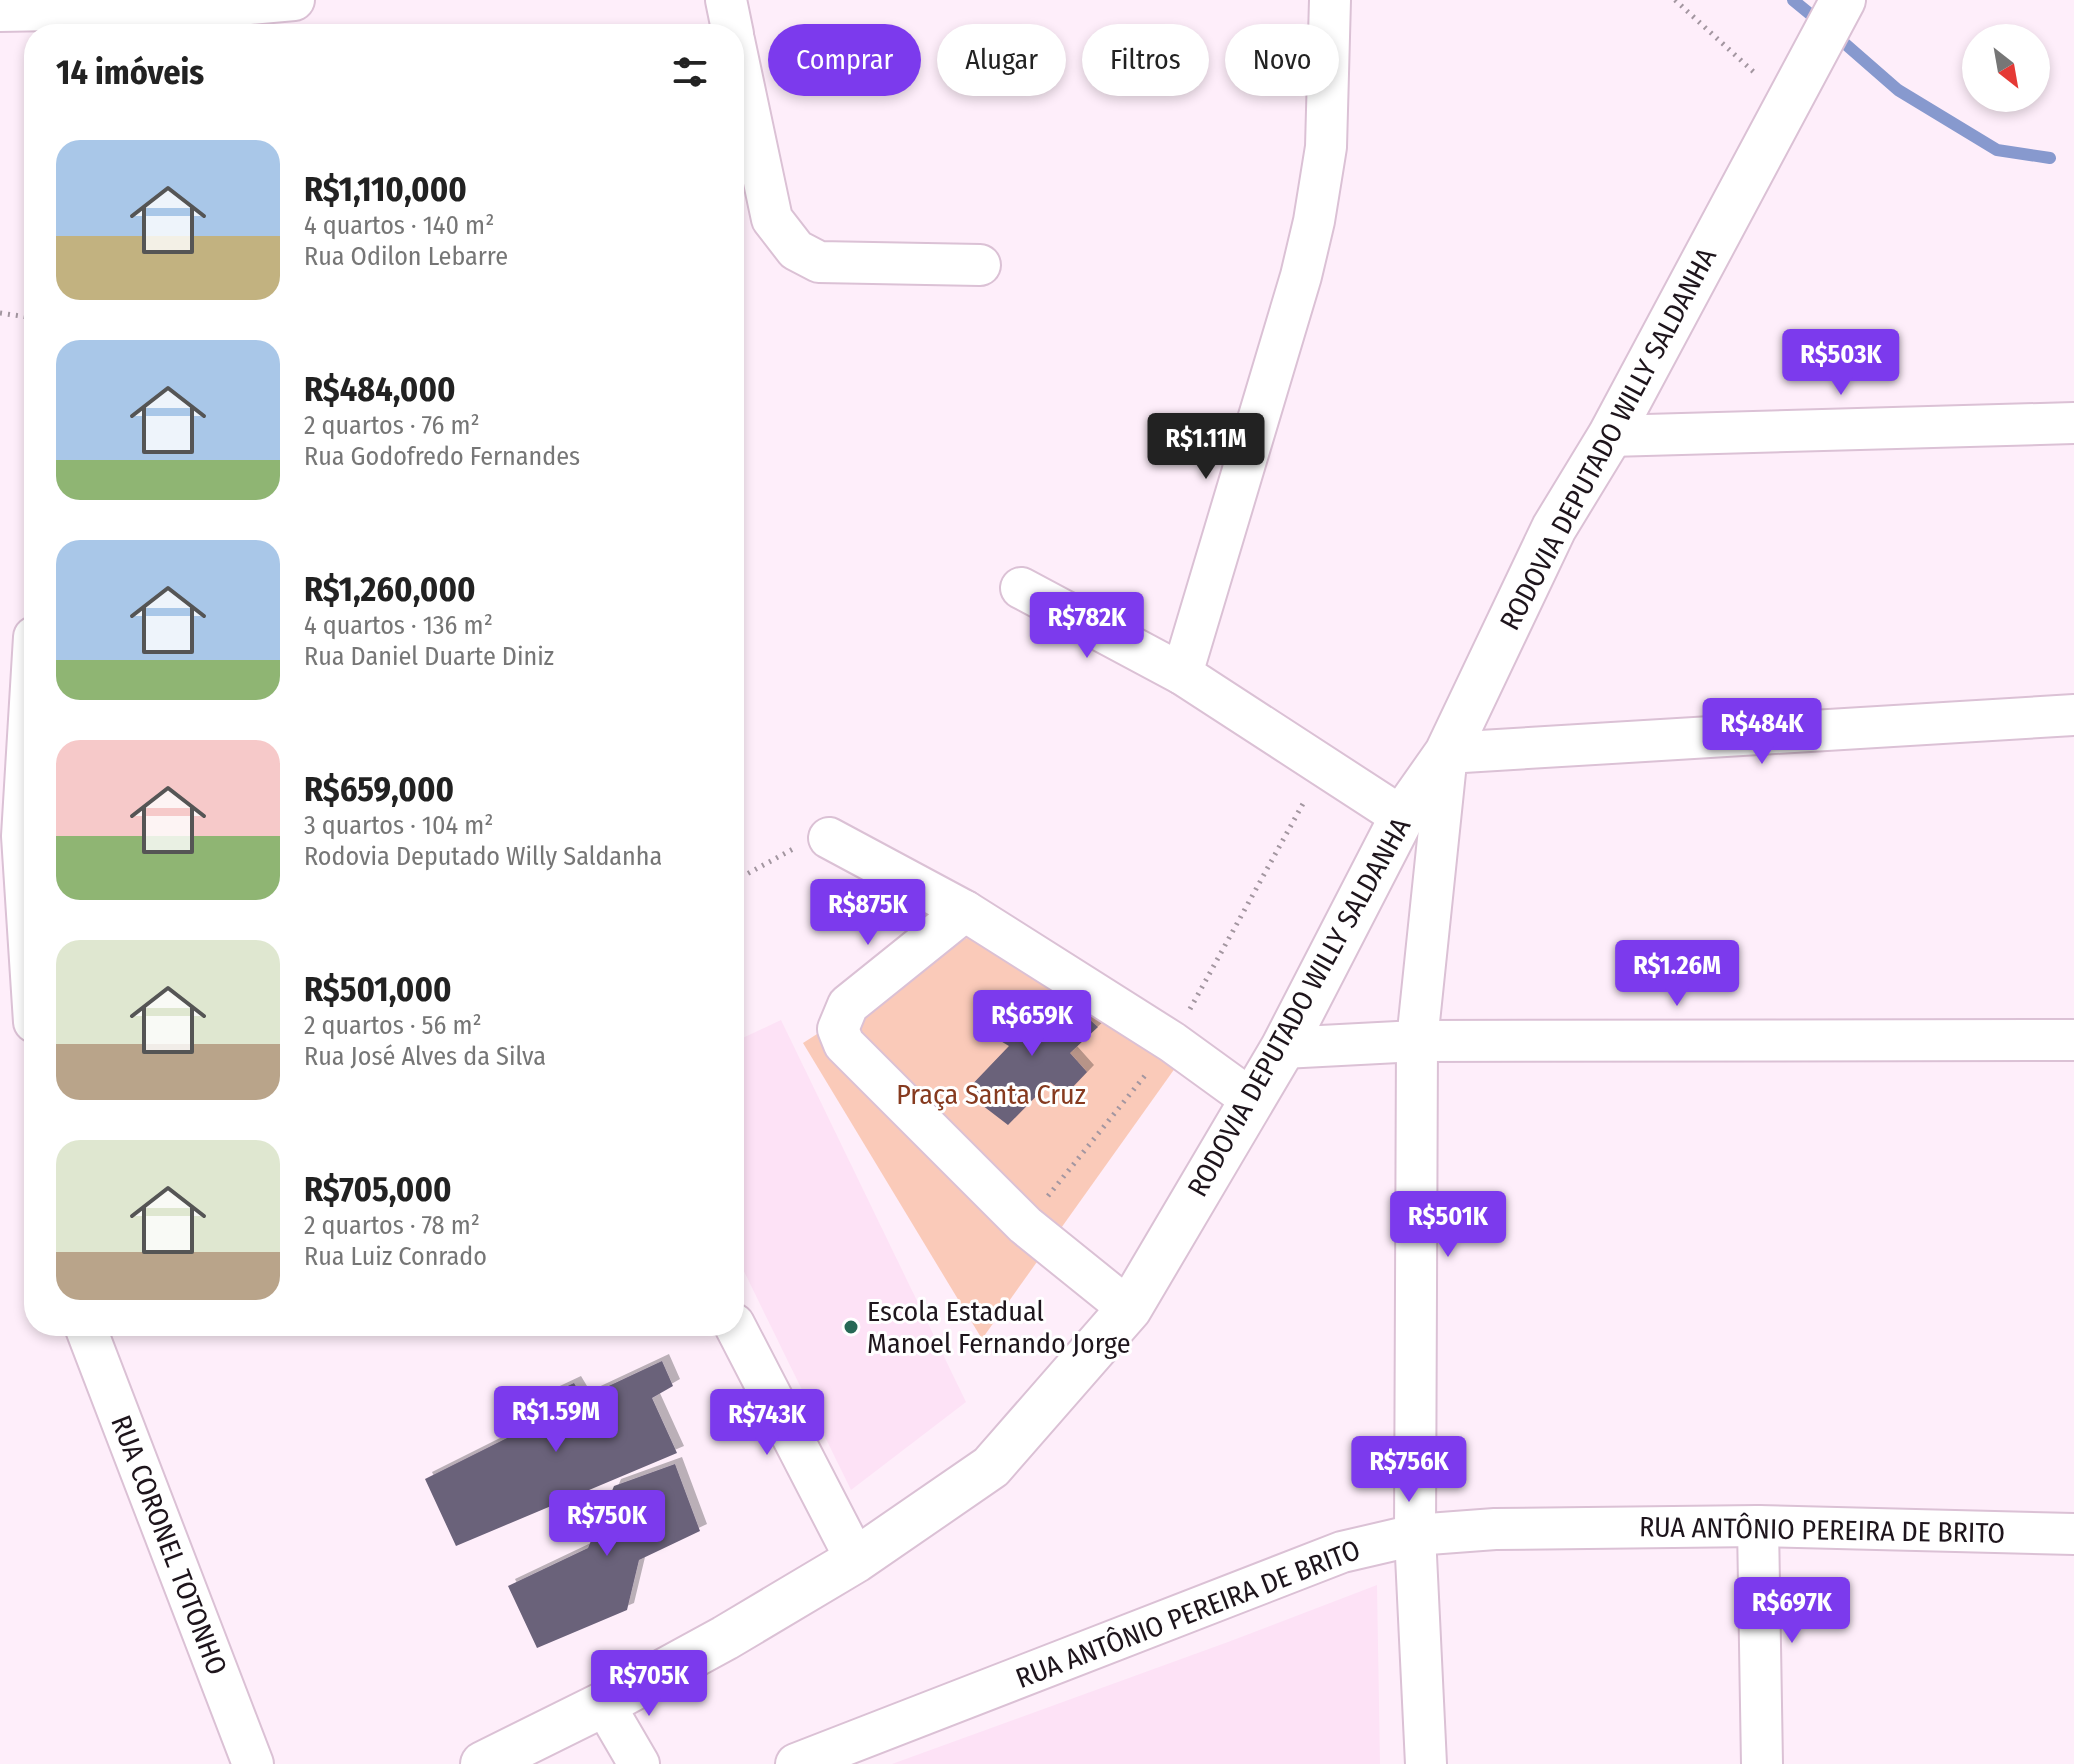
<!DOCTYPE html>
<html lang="pt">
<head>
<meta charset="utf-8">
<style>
  body { margin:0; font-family:"Fira Sans Condensed",sans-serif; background:#f6f6f6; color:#222; height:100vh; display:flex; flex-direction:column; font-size:30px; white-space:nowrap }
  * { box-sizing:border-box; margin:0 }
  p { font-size:26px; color:#767676 }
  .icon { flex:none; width:44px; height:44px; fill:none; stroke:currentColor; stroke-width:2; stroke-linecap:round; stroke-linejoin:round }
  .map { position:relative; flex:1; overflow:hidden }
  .panel { position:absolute; left:24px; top:24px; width:720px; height:1312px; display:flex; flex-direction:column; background:#fff; border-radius:32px; box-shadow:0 4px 12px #0003 }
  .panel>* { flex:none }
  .hud { position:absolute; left:768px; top:24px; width:760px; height:72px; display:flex; gap:16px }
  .needle { width:52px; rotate:149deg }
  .controls { position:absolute; left:1962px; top:24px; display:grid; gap:16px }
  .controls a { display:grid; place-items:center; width:88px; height:88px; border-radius:50%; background:#fff; box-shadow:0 4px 12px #0003; font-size:40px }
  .price { position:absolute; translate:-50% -68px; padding:0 18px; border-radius:8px; background:#7c3aed; color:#fff; font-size:26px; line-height:52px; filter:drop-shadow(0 2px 4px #0008) }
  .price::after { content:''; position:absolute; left:50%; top:48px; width:24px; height:18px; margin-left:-12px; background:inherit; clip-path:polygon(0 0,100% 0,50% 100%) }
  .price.active { background:#222; color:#fff }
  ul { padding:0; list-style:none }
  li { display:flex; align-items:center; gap:24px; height:200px; padding:0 32px }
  li span { display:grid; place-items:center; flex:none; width:224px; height:160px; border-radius:24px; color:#555 }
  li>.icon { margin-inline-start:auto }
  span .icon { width:96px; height:96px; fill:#fffc; stroke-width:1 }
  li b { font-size:34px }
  h2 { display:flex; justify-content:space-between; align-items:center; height:96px; padding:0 32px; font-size:34px }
  .chip { padding:0 28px; border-radius:36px; background:#fff; box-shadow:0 4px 12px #0003; font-size:28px; line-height:72px }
  .chip.active { background:#7c3aed; color:#fff }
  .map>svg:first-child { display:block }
</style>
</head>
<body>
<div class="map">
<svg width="2074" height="1764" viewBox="0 0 2074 1764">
  <defs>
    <filter id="shadow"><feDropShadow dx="7" dy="-7" stdDeviation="0" flood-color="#0004"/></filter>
  </defs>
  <rect width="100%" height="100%" fill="#feeefa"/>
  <g fill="#fde2f6">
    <path d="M 781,1020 L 966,1402 L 851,1490 L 734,1251 L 734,1042 Z"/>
    <path d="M 1377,1585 L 1380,1764 L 892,1764 L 1228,1642 Z"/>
  </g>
  <path fill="#facab9" d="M 987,925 L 1178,1064 L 982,1339 L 803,1043 Z"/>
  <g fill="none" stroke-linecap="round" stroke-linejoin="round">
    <g stroke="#8799ce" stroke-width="12">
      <path d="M 1793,0 L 1821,23"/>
      <path d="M 1835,35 L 1898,90 L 1997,150 L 2050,158"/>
    </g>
  </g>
  <g fill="#6b627a" filter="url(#shadow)">
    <path d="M 1063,996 L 1098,1027 L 1070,1053 L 1087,1072 L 1066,1094 L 1050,1082 L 1008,1125 L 965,1092 L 1009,1046 L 987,1033 L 1016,1002 L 1038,1021 Z"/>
    <path d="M 662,1361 L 673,1386 L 652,1398 L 677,1453 L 456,1546 L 425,1479 L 515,1434 L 504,1416 L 574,1383 L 583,1398 Z"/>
    <path d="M 675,1464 L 700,1531 L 639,1560 L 627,1610 L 537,1648 L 508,1586 L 588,1548 L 614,1486 Z"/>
  </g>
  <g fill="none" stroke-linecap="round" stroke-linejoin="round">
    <g stroke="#dbc1d5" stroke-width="44">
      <g id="minor">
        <path d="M 726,0 L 733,34"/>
        <path d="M 1330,0 L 1326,147 L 1314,221 L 1301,276 L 1182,674 L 1402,817"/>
        <path d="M 0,11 L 217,7 L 294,0"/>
        <path d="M 734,40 L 772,219 L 796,250 L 819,262 L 980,265"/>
        <path d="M 1610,436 L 2074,423"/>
        <path d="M 1021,588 L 1182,674"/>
        <path d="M 34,637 L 22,836 L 34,1022"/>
        <path d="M 829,838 L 965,911 L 1172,1042 L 1252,1100"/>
        <path d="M 965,911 L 848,1005 L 838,1029 L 844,1044 L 1025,1225 L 1129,1309"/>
        <path d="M 1283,1048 L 1417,1041 L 2074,1040"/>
        <path d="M 734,1324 L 856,1560"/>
        <path d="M 85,1326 L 253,1764"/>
        <path d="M 1758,1526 L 1762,1764"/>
        <path d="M 604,1704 L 639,1764"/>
        <path d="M 796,1764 L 1342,1552 L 1415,1535 L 1495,1529 L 1758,1526 L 2074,1534"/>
        <path d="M 1426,1764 L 1415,1535 L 1417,1041 L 1447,753 L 2074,715"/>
      </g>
    </g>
    <g stroke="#dbc1d5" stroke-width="48">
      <path id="major" d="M 483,1764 L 604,1704 L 725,1638 L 856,1560 L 991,1467 L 1129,1309 L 1283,1048 L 1402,817 L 1447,753 L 1554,528 L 1610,436 L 1843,0"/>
    </g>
    <g stroke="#a396a0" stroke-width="5" stroke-dasharray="2 6" stroke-linecap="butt">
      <path d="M 1675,0 L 1757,75"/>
      <path d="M 0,313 L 34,318"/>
      <path d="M 734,881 L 793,849"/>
      <path d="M 1190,1009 L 1305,800"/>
      <path d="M 1048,1196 L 1147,1073"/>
    </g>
    <use href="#minor" stroke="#fff" stroke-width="40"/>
    <use href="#major" stroke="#fff" stroke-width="44"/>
  </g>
  <circle fill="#276856" stroke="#fff" stroke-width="3" cx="851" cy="1327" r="8"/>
  <g text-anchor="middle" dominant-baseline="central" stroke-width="6" stroke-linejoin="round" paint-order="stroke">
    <g font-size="28" fill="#1e151c" stroke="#fff">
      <text transform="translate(1608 439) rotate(-62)">RODOVIA DEPUTADO WILLY SALDANHA</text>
      <text transform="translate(1299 1007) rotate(-61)">RODOVIA DEPUTADO WILLY SALDANHA</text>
      <text transform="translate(1822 1530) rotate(1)">RUA ANTÔNIO PEREIRA DE BRITO</text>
      <text transform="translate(169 1545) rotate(69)">RUA CORONEL TOTONHO</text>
      <text transform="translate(1188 1614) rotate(-21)">RUA ANTÔNIO PEREIRA DE BRITO</text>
    </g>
    <g font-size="28" fill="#863a1f" stroke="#fff">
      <text x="991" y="1094">Praça Santa Cruz</text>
    </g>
    <g font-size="28" fill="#1e151c" stroke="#fff" text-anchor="start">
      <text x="867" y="1311">Escola Estadual<tspan x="867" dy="32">Manoel Fernando Jorge</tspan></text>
    </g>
  </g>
</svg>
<div class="controls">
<a><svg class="needle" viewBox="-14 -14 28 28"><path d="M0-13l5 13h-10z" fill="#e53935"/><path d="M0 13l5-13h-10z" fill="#767676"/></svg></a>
</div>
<b class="price" style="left:1841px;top:397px">R$503K</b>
<b class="price active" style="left:1206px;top:481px">R$1.11M</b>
<b class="price" style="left:1087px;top:660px">R$782K</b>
<b class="price" style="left:1762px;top:766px">R$484K</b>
<b class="price" style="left:868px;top:947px">R$875K</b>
<b class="price" style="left:1677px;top:1008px">R$1.26M</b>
<b class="price" style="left:1032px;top:1058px">R$659K</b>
<b class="price" style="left:1448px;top:1259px">R$501K</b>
<b class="price" style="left:556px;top:1454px">R$1.59M</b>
<b class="price" style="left:767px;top:1457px">R$743K</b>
<b class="price" style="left:1409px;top:1504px">R$756K</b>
<b class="price" style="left:607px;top:1558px">R$750K</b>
<b class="price" style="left:1792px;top:1645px">R$697K</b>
<b class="price" style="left:649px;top:1718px">R$705K</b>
<div class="hud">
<a class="chip active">Comprar</a>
<a class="chip">Alugar</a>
<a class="chip">Filtros</a>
<a class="chip">Novo</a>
</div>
<section class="panel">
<h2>14 imóveis<svg class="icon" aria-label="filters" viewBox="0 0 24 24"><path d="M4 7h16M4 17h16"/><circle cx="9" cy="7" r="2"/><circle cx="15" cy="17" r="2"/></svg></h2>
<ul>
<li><span style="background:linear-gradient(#a9c7e8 60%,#c2b280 0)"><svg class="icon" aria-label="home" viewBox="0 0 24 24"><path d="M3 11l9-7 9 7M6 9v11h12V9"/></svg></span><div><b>R$1,110,000</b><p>4 quartos · 140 m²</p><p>Rua Odilon Lebarre</p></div></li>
<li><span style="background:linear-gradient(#a9c7e8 75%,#8fb573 0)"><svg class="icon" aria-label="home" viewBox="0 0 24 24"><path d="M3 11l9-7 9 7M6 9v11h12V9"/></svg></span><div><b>R$484,000</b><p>2 quartos · 76 m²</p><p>Rua Godofredo Fernandes</p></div></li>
<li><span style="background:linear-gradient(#a9c7e8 75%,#8fb573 0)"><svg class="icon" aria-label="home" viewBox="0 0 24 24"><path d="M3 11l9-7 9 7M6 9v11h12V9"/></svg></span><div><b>R$1,260,000</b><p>4 quartos · 136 m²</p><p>Rua Daniel Duarte Diniz</p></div></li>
<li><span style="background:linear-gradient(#f6c9c9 60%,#8fb573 0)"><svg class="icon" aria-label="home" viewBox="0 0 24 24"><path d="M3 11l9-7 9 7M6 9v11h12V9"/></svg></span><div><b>R$659,000</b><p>3 quartos · 104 m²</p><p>Rodovia Deputado Willy Saldanha</p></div></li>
<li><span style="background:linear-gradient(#dfe7d0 65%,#b9a48a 0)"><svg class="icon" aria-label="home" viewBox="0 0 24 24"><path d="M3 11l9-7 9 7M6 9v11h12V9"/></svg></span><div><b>R$501,000</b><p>2 quartos · 56 m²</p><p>Rua José Alves da Silva</p></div></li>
<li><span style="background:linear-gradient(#dfe7d0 70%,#b9a48a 0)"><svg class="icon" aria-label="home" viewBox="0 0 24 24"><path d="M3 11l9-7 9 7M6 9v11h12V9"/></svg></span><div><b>R$705,000</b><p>2 quartos · 78 m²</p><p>Rua Luiz Conrado</p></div></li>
</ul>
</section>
</div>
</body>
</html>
